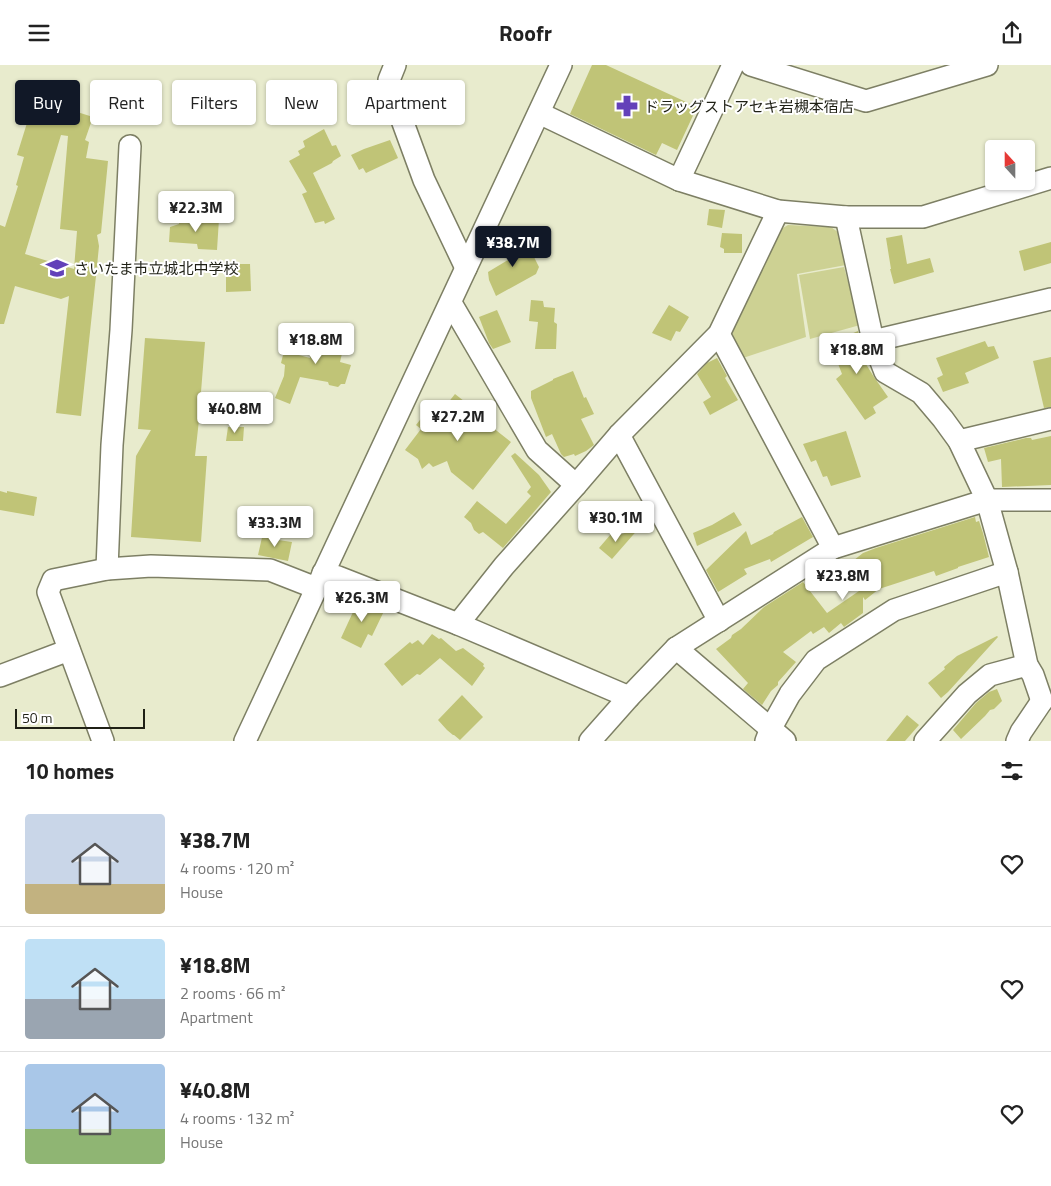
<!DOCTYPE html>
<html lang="en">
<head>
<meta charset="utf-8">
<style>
  body { margin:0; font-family:"Titillium Web","Noto Sans JP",sans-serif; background:#f6f6f6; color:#222; height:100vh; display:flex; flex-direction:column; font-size:19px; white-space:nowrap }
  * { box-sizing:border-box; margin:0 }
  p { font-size:16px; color:#767676 }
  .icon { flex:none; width:28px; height:28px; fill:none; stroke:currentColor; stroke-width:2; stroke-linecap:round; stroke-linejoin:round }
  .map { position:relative; height:676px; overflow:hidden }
  .side { display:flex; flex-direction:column; background:#fff; flex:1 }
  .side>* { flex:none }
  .top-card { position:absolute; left:15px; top:15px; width:500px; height:45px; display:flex; gap:10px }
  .needle { width:32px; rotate:339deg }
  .fabs { position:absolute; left:985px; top:75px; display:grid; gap:10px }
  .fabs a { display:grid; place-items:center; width:50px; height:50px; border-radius:5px; background:#fff; box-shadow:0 1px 4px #0004; font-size:25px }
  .scale { position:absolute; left:15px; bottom:12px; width:130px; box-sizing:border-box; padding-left:5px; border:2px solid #1f2015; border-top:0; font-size:14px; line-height:18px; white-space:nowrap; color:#1f2015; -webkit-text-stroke:4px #fff; paint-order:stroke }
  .price { position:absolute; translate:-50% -42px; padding:0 11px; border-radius:5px; background:#fff; color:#222; font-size:16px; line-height:32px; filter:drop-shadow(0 1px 2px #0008) }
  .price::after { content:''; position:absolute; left:50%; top:30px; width:15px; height:11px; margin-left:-8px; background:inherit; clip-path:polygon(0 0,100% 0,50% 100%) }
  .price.active { background:#111827; color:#fff }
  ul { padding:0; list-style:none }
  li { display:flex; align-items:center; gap:15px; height:125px; padding:0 25px }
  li+li { border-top:1px solid #e0e0e0 }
  li span { display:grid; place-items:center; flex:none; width:140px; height:100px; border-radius:5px; color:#555 }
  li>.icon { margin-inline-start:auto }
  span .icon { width:60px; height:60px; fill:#fffc; stroke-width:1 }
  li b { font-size:21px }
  h2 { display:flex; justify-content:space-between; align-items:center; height:60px; padding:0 25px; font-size:21px }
  .tag { padding:0 18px; border-radius:5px; background:#fff; box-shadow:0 1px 4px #0004; font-size:18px; line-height:45px }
  .tag.active { background:#111827; color:#fff }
  header { display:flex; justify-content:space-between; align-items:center; height:65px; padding:0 25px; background:#fff; font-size:22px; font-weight:700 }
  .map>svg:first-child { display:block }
</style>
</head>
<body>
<header><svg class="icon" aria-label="menu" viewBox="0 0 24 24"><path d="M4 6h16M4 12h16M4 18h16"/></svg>Roofr<svg class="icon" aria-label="share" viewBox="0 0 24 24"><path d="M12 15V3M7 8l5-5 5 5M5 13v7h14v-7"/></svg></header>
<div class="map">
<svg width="1051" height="676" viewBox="0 0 1051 676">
  <rect width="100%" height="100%" fill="#e8ebcd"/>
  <g fill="#cdd193">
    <path d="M 788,160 L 831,162 L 839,168 L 846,200 L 797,209 L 806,272 L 743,293 L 734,277 L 732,262 L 778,166 Z"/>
    <path d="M 844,202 L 860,260 L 810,274 L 799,210 Z"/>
  </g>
  <g fill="#c0c477" fill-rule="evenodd">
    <path d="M 592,0 L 606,0 L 697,42 L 677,85 L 662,78 L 656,90 L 570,49 Z"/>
    <path d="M 33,33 L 93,52 L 85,75 L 89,77 L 86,93 L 108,96 L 101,168 L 97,170 L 99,181 L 96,211 L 81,351 L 56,348 L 69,231 L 61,234 L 15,221 L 4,259 L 0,259 L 0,160 L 5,162 L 18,121 L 16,120 L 24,92 L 17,90 L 32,42 L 38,41 ZM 61,70 L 68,71 L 60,164 L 77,166 L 74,204 L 25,189 Z"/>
    <path d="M 324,64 L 332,81 L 336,80 L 341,91 L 333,96 L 332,98 L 313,108 L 335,154 L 325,159 L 324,156 L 315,158 L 302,129 L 307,127 L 289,96 L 300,90 L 298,86 L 305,82 L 303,76 Z"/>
    <path d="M 390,75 L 398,93 L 366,108 L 363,103 L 359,105 L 351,90 L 364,84 Z"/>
    <path d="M 709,144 L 725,145 L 722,163 L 707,160 Z"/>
    <path d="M 179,152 L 219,154 L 217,185 L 198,184 L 197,179 L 169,177 L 170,162 L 179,159 Z"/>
    <path d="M 722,168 L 742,169 L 742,188 L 724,188 L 724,184 L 720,182 Z"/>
    <path d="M 902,170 L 907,199 L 930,193 L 934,207 L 894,219 L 890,204 L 891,204 L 886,173 Z"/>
    <path d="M 519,171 L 532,193 L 534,192 L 539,202 L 536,209 L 496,231 L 489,215 L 488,207 L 513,192 L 506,179 Z"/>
    <path d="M 1051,177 L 1051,198 L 1024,206 L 1019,186 Z"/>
    <path d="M 226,199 L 250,199 L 251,226 L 226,227 Z"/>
    <path d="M 531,235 L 543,236 L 544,242 L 555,243 L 554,257 L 557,259 L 556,284 L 535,284 L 538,257 L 529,256 Z"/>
    <path d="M 669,240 L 689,252 L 680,267 L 676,266 L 671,276 L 652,268 Z"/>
    <path d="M 497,245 L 511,277 L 493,284 L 489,278 L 479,252 Z"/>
    <path d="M 322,263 L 347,267 L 340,297 L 351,300 L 345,319 L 341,319 L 338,322 L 329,320 L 328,317 L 300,312 L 290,339 L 275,333 L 284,311 L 285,300 L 281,298 L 284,286 L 310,293 L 310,291 L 315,292 Z"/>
    <path d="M 858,266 L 861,281 L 867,295 L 864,296 L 874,312 L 888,332 L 873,342 L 876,348 L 865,355 L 836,314 L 842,309 L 830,278 Z"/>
    <path d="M 145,273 L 205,277 L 201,327 L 212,332 L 201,337 L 195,391 L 207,391 L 201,477 L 131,472 L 136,391 L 151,365 L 138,364 Z"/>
    <path d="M 985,276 L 988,282 L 994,281 L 999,293 L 965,308 L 969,318 L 943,327 L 937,313 L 943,310 L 936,293 Z"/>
    <path d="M 1051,292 L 1051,342 L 1044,343 L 1033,296 Z"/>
    <path d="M 717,293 L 727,311 L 725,313 L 738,335 L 710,350 L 703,337 L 711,332 L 697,309 L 707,298 Z"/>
    <path d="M 573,306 L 584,333 L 586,332 L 594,349 L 581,354 L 594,380 L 586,386 L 575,391 L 574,389 L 564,392 L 561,389 L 552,369 L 546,372 L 531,333 L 531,326 L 553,315 L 553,314 Z"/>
    <path d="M 455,329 L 469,340 L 469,343 L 491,364 L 492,362 L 511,377 L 473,425 L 451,407 L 447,396 L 433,402 L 429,398 L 422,404 L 418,394 L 405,385 L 421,364 L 416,360 L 430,342 L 439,349 Z"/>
    <path d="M 228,362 L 244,362 L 243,376 L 226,376 Z"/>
    <path d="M 846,366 L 861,412 L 831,421 L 827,411 L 823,412 L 816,395 L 811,397 L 803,379 Z"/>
    <path d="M 1051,371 L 1051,420 L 1002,422 L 1001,394 L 988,397 L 984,383 L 1026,373 L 1031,373 L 1032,375 Z"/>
    <path d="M 515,388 L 539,410 L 551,427 L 503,483 L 483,467 L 479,469 L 474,465 L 471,458 L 464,452 L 477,436 L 506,459 L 531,431 L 527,427 L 531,422 L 511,391 Z"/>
    <path d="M 0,426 L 7,428 L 7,426 L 37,432 L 34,451 L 0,445 Z"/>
    <path d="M 734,447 L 742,460 L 697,481 L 693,468 L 712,460 Z"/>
    <path d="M 802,452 L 813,472 L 771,497 L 770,494 L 744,504 L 747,509 L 718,527 L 706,505 L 746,466 L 751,480 L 773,469 L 774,467 Z"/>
    <path d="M 975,452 L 976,457 L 979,456 L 983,468 L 989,492 L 958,502 L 958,503 L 936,511 L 934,506 L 879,524 L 865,535 L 863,532 L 863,548 L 844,562 L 841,558 L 829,568 L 824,562 L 813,569 L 811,566 L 783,587 L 796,597 L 778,617 L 778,620 L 771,626 L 762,640 L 743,624 L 748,618 L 716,584 L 731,573 L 732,570 L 741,564 L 764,542 L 803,517 L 827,548 L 859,526 L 844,503 L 863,488 L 876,483 Z"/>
    <path d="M 640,462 L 612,494 L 599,483 L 611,469 L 614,472 Z"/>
    <path d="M 263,468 L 277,471 L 278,475 L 292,477 L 288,496 L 258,490 Z"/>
    <path d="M 359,534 L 385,544 L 372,571 L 368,569 L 361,583 L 341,573 Z"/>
    <path d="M 432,569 L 439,574 L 441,573 L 456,586 L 463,583 L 484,599 L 483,601 L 485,603 L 472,621 L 440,593 L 420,610 L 417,609 L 402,621 L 384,599 L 410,577 L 412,579 L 418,575 L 423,580 Z"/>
    <path d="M 997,571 L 998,572 L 948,627 L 941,633 L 928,618 L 945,604 L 944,602 L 957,591 Z"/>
    <path d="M 997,624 L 1002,636 L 994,644 L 990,645 L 985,651 L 961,674 L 953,665 L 976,638 L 989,627 Z"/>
    <path d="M 462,630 L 483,652 L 460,675 L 454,670 L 453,670 L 447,665 L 438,655 Z"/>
    <path d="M 907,650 L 919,660 L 905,676 L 886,676 Z"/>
  </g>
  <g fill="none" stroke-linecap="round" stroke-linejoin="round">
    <g stroke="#7d7f64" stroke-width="24">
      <g id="minor">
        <path d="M 395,0 L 389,15 L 395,36 L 424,115 L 466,203"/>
        <path d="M 751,0 L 866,36 L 987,0"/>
        <path d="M 539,48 L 679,115 L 778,146 L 846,152 L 923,152 L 1051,113"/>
        <path d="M 679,115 L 733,0"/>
        <path d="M 846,152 L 873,276 L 885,307 L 921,328 L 943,354 L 959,376 L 987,435 L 1007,507 L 1027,600 L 1033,610 L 1042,636"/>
        <path d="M 451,238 L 537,385 L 576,420"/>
        <path d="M 719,269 L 833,483"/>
        <path d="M 873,276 L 1051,234"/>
        <path d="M 619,370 L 719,556"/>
        <path d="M 959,376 L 1051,354"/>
        <path d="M 107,504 L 112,380 L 121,265 L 130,81"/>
        <path d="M 323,508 L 338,512 L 458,559 L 629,632"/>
        <path d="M 458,559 L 504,501 L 576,420 L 619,370 L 719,269 L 778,146"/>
        <path d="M 676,583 L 785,676"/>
        <path d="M 0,611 L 69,585"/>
        <path d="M 103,676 L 48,527 L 53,515 L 107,504 L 151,501 L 270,505 L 316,523"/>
        <path d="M 245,676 L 561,0"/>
        <path d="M 590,676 L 629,632 L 676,583 L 833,483 L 987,435 L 1051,435"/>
        <path d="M 766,676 L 771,663 L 790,629 L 816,595 L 894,545 L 1007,507"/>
        <path d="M 925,676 L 967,629 L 990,610 L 1027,600"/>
        <path d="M 1017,676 L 1021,667 L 1042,636"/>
      </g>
    </g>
    <use href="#minor" stroke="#fff" stroke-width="21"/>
  </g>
  <defs>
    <g id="pharmacy-bare" transform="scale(1.725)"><path d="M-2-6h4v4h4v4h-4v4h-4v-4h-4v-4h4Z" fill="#6341b9" stroke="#fff" stroke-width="2.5" paint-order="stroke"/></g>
    <g id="school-bare" transform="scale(1.725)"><path d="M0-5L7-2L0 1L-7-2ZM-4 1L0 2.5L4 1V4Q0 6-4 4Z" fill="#6341b9" stroke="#fff" stroke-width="2.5" paint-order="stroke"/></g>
  </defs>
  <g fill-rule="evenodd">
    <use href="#pharmacy-bare" x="627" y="41"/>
    <use href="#school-bare" x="57" y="203"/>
  </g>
  <g text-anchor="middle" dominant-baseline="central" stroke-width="4" stroke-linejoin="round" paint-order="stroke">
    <g font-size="15" fill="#1f2015" stroke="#fff" text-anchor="start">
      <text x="644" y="41">ドラッグストアセキ岩槻本宿店</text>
      <text x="74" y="203">さいたま市立城北中学校</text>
    </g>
  </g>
</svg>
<div class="fabs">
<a><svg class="needle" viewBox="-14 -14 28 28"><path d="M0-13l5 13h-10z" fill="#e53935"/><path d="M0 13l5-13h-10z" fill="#767676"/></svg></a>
</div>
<div class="scale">50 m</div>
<b class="price" style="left:196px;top:168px">¥22.3M</b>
<b class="price active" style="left:513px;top:203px">¥38.7M</b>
<b class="price" style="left:316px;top:300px">¥18.8M</b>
<b class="price" style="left:857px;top:310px">¥18.8M</b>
<b class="price" style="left:235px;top:369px">¥40.8M</b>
<b class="price" style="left:458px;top:377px">¥27.2M</b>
<b class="price" style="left:616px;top:478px">¥30.1M</b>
<b class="price" style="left:275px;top:483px">¥33.3M</b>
<b class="price" style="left:843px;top:536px">¥23.8M</b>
<b class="price" style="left:362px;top:558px">¥26.3M</b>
<div class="top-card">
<a class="tag active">Buy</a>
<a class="tag">Rent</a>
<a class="tag">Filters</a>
<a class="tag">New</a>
<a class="tag">Apartment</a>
</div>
</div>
<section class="side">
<h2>10 homes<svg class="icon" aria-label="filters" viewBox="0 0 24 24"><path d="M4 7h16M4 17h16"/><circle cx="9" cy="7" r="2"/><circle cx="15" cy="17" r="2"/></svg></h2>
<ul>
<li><span style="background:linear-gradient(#c9d6e8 70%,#c2b280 0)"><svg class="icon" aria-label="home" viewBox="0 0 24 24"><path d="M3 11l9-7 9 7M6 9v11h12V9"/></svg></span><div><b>¥38.7M</b><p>4 rooms · 120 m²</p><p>House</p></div><svg class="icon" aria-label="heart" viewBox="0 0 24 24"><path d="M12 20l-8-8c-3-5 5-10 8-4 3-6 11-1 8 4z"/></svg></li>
<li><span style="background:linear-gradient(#bfe0f5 60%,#9aa5b1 0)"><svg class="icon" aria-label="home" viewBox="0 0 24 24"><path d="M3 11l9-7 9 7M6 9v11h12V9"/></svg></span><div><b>¥18.8M</b><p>2 rooms · 66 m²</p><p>Apartment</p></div><svg class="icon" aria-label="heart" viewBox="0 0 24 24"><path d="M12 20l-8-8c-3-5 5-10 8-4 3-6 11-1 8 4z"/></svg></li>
<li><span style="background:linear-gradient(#a9c7e8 65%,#8fb573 0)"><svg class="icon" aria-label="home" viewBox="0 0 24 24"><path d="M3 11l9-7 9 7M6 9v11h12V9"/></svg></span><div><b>¥40.8M</b><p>4 rooms · 132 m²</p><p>House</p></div><svg class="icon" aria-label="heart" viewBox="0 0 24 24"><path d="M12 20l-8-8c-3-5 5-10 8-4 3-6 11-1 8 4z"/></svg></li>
</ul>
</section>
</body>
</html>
